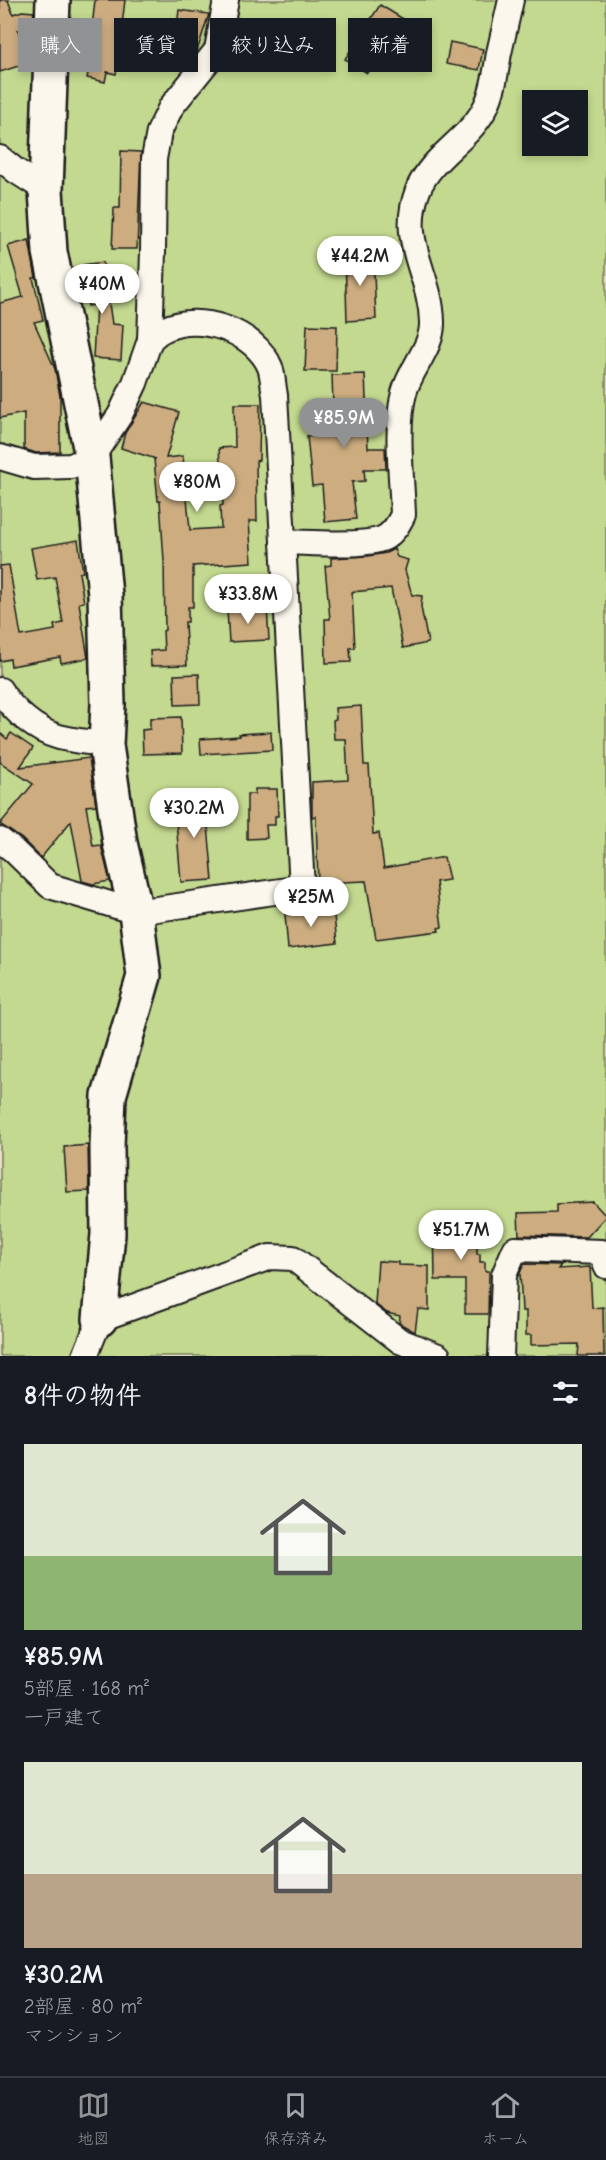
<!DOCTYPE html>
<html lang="ja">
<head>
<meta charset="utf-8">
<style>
  body { margin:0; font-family:"Comic Neue","Klee One",sans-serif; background:#242831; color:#f1f3f6; height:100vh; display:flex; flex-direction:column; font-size:22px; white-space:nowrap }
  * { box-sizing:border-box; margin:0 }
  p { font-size:20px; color:#9ea1a6 }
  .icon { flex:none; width:33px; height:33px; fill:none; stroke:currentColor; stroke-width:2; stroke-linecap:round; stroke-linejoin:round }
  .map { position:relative; height:1356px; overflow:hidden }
  .side { display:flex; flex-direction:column; background:#171b24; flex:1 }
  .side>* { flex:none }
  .hud { position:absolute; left:18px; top:18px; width:570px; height:54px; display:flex; gap:12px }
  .fabs { position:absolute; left:522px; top:90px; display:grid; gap:12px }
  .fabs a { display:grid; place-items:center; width:66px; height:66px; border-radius:0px; background:#171b24; box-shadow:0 3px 9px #0003; font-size:30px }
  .price { position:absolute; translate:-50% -51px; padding:0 14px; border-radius:21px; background:#fff; color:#222; font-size:20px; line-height:39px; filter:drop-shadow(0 2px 3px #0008) }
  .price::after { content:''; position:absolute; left:50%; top:36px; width:18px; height:14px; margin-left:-9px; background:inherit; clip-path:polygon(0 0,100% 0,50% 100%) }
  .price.selected { background:#919294; color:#fff }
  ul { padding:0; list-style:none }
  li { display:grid; align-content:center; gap:12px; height:318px; padding:0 24px }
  li span { display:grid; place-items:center; height:186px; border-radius:0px; color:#555 }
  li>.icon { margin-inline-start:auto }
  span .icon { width:108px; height:108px; fill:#fffc; stroke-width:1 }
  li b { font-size:26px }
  h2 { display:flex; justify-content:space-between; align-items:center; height:72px; padding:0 24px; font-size:26px }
  .chip { padding:0 21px; border-radius:0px; background:#171b24; box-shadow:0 3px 9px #0003; font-size:21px; line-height:54px }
  .chip.selected { background:#919294; color:#fff }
  .tabs { display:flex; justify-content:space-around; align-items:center; height:84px; border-top:2px solid #363941; background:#171b24; font-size:16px; color:#9ea1a6 }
  .tabs a { display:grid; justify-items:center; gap:3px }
  .tabs .selected { color:#919294 }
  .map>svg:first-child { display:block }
</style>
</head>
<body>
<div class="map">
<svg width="606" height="1356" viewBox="0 0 606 1356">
  <rect width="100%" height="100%" fill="#ede1cc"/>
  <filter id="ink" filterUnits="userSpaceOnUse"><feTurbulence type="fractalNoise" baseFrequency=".0167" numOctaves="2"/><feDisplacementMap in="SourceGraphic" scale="12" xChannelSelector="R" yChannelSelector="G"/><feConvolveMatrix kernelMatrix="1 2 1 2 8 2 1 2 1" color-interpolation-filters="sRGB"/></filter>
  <g filter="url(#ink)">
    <path fill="#c3d98f" stroke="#707a56" stroke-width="1.5" fill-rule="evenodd" d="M 0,0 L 606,0 L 606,1356 L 0,1356 ZM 532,100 L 578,100 L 578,146 L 532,146 Z"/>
    <g fill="#cdad80" stroke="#1c1c1c" stroke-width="1.5">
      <path d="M 0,0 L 8,0 L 13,14 L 22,11 L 34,12 L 31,32 L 18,30 L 28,63 L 0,72 Z"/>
      <path d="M 95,0 L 125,0 L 122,25 L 126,26 L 116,74 L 107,72 L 105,82 L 87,78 L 97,28 L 92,28 Z"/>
      <path d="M 380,5 L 423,31 L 407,58 L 385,45 L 367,73 L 345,59 Z"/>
      <path d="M 179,10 L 209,14 L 196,54 L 192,58 L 189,56 L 187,60 L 173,55 Z"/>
      <path d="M 450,42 L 483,49 L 479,70 L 446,64 Z"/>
      <path d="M 121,151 L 141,152 L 137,249 L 112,249 L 114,208 L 120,208 Z"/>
      <path d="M 29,240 L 36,278 L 33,278 L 43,320 L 34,322 L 55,369 L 60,396 L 60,452 L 36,453 L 24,449 L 24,413 L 0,418 L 0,303 L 23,297 L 8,246 Z"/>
      <path d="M 373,251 L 376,319 L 347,321 L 345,256 Z"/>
      <path d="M 103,262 L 112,324 L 123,325 L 121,360 L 93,358 L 96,305 L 88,306 L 83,265 Z"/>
      <path d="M 307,325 L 337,326 L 336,371 L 305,371 Z"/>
      <path d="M 365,374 L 368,448 L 385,448 L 386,469 L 364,469 L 365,481 L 352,482 L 356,519 L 325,522 L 322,485 L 312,486 L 307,436 L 334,434 L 332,375 Z"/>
      <path d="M 144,402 L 179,412 L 166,458 L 183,456 L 190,530 L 221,528 L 220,506 L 223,505 L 219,448 L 235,447 L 234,404 L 260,404 L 259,460 L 256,461 L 257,521 L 249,521 L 252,562 L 193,566 L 193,607 L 188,607 L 188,622 L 185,622 L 187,665 L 151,666 L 150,651 L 164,650 L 163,631 L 165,630 L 164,561 L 160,501 L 158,501 L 154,459 L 156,459 L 121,448 L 125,433 Z"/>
      <path d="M 78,540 L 83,572 L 79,573 L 84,602 L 79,603 L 88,658 L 61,663 L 60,657 L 11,666 L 10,659 L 0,661 L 0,566 L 9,565 L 21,636 L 55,630 L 54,625 L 63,623 L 55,577 L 37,580 L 31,548 Z"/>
      <path d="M 394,549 L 397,557 L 408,560 L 405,570 L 412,595 L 422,596 L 421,607 L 428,643 L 403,648 L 391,588 L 352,592 L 355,648 L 350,648 L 351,662 L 326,663 L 325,619 L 330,619 L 325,566 L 331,565 L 331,558 L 368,556 L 386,553 Z"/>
      <path d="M 267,607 L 269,640 L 229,642 L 227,610 Z"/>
      <path d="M 199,674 L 200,704 L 175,705 L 174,675 Z"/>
      <path d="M 361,706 L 364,765 L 369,765 L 373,834 L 379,833 L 384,868 L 444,857 L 449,880 L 436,882 L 442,927 L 438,928 L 439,931 L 376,939 L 366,881 L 318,883 L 316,816 L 312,817 L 312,782 L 348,780 L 346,739 L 334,739 L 333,720 L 336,719 L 335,708 Z"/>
      <path d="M 181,717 L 182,753 L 143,754 L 142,730 L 150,729 L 150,718 Z"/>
      <path d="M 271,732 L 272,750 L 201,754 L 200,739 L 240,736 L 239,734 Z"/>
      <path d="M 0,733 L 7,739 L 11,733 L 33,748 L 20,767 L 89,758 L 96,805 L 86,806 L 93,846 L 101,845 L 110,881 L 93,884 L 82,881 L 71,821 L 41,858 L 22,839 L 0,824 L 33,784 L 0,762 Z"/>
      <path d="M 255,789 L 277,789 L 278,816 L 275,816 L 275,825 L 266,825 L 267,838 L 247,839 L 247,794 L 255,794 Z"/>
      <path d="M 205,794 L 213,880 L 181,882 L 176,820 L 178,820 L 176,797 Z"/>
      <path d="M 333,907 L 337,943 L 288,949 L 285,914 L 316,911 L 316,909 Z"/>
      <path d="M 88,1145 L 89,1191 L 67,1192 L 64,1147 Z"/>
      <path d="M 593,1202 L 606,1216 L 587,1237 L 519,1235 L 518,1213 L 557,1212 L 557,1204 Z"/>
      <path d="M 434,1216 L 469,1216 L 469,1230 L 477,1231 L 477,1254 L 480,1254 L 480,1262 L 485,1262 L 485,1271 L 489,1271 L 488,1314 L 465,1314 L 465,1280 L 435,1280 Z"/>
      <path d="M 378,1261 L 398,1262 L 398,1265 L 429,1266 L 429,1310 L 418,1309 L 415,1332 L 399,1323 L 400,1316 L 387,1313 L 375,1304 Z"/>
      <path d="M 524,1264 L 561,1265 L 558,1269 L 590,1267 L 592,1308 L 603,1307 L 604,1356 L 578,1356 L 579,1344 L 531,1345 L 531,1335 L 526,1335 L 526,1311 L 522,1311 L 520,1273 Z"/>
    </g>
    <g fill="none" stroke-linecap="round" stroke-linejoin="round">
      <g stroke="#1c1c1c" stroke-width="28">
        <g id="street">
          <path d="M 0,158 L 16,171 L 46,190"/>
          <path d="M 0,457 L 34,467 L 71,466 L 92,457 L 120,415 L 135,383 L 150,340 L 153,252 L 154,159 L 159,132 L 171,107 L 217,50 L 226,0"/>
          <path d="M 283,542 C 306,542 368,548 386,537 C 395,531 398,524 403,515 C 402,480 395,426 404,393 C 410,369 433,347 432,322 C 431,273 398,242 418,190 C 431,156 471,139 486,106 C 494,90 496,70 499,53 C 503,35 507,18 511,0"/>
          <path d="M 0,690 C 12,710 36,731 59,737 C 74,741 91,742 106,745"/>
          <path d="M 0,840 L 13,850 L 50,886 L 136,912 L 302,888 L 275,395 C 273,386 273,375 270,367 C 255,331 199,312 165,329 C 159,331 154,336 150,340"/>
          <path d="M 85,1356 L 100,1319 L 270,1257 L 293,1258 L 400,1341 L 438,1356"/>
          <path d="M 501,1356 L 504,1275 L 515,1249 L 602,1252 L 606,1266"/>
        </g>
      </g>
      <g stroke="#1c1c1c" stroke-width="38">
        <path id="secondary" d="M 53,0 L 46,190 L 50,252 L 92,457 L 105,595 L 108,704 L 106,745 L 120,843 L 136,912 L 144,976 L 109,1096 L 107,1147 L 108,1234 L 100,1319"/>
      </g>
      <use href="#street" stroke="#fbf7ec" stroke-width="24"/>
      <use href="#secondary" stroke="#fbf7ec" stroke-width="33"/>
    </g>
  </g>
</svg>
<div class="fabs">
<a><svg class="icon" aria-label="layers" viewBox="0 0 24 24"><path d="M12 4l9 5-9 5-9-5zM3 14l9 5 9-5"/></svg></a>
</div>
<b class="price" style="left:360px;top:287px">¥44.2M</b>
<b class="price" style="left:102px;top:315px">¥40M</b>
<b class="price selected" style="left:344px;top:449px">¥85.9M</b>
<b class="price" style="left:197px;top:513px">¥80M</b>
<b class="price" style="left:248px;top:625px">¥33.8M</b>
<b class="price" style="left:194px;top:839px">¥30.2M</b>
<b class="price" style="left:311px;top:928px">¥25M</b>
<b class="price" style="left:461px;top:1261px">¥51.7M</b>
<div class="hud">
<a class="chip selected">購入</a>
<a class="chip">賃貸</a>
<a class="chip">絞り込み</a>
<a class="chip">新着</a>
</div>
</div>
<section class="side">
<h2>8件の物件<svg class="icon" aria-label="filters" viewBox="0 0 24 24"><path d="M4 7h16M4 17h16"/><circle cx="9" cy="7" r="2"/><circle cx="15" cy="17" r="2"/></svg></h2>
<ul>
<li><span style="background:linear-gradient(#dfe7d0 60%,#8fb573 0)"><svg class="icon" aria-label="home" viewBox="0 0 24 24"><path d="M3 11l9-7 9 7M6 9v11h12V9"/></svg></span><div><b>¥85.9M</b><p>5部屋 · 168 m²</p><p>一戸建て</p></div></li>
<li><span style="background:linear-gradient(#dfe7d0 60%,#b9a48a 0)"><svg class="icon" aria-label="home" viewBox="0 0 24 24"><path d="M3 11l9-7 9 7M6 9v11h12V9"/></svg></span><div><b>¥30.2M</b><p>2部屋 · 80 m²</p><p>マンション</p></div></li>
</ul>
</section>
<nav class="tabs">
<a class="selected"><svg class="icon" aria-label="map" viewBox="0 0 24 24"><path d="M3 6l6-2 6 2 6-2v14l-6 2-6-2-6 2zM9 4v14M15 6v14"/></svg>地図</a>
<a><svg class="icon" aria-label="saved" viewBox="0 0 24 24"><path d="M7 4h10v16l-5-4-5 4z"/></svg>保存済み</a>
<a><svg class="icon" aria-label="home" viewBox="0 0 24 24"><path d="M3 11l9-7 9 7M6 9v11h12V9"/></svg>ホーム</a>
</nav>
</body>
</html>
